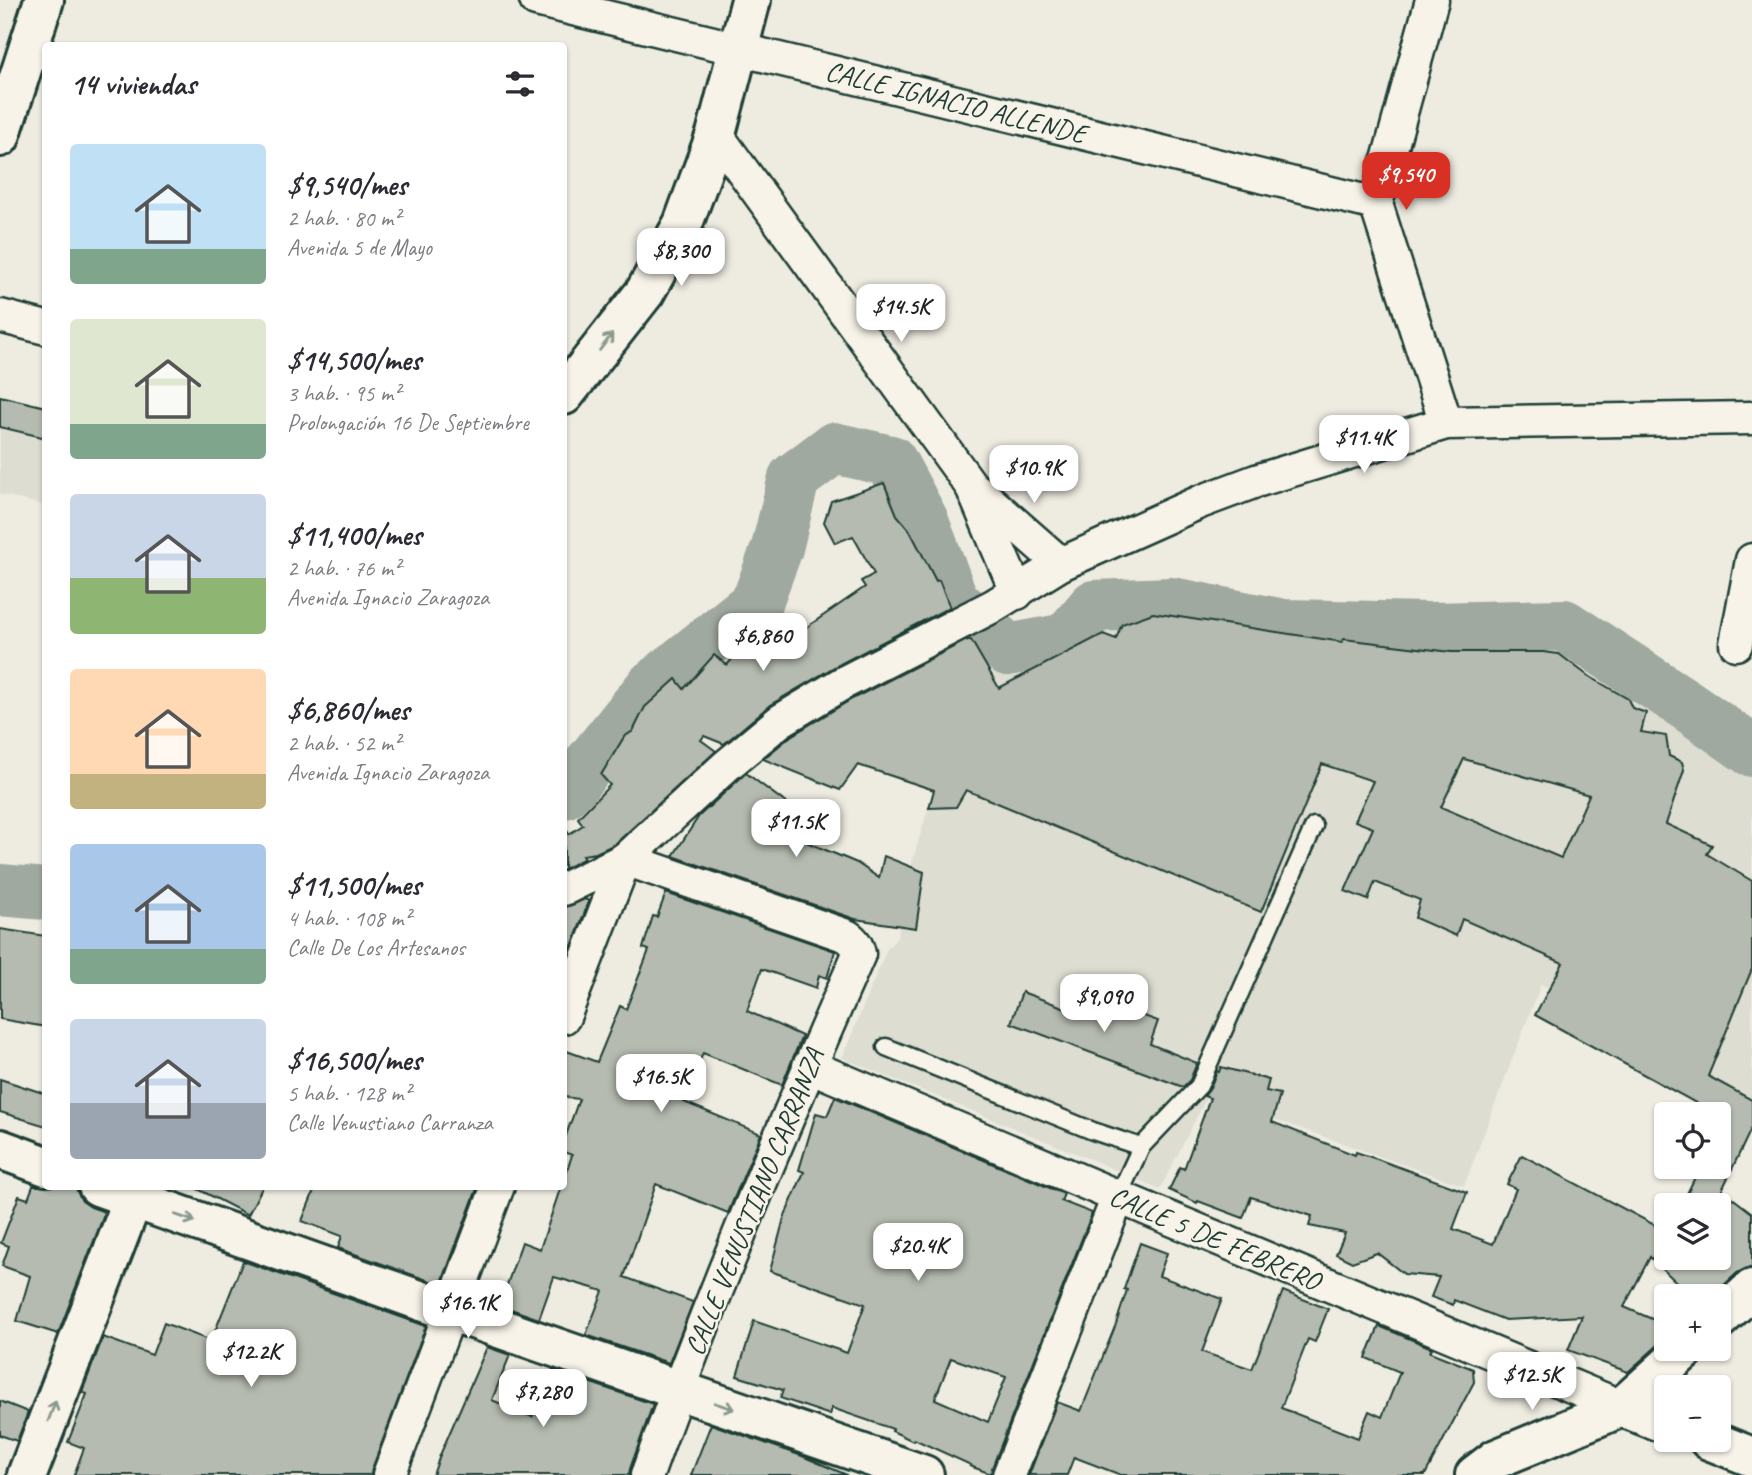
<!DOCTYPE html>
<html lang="es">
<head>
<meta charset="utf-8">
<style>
  body { margin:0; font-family:Caveat,sans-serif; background:#f2f2f3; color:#2b2b33; height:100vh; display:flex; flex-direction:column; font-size:26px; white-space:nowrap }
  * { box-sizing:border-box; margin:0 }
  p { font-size:23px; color:#7c7c81 }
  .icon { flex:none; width:38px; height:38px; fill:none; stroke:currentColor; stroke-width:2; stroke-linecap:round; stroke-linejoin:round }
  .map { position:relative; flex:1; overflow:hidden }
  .drawer { position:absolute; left:42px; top:42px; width:525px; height:1148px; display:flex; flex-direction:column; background:#fff; border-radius:7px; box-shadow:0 2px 5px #0004 }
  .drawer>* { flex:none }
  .controls { position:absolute; left:1654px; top:1102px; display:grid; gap:14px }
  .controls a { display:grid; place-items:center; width:77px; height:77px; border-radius:7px; background:#fff; box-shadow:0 2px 5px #0004; font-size:35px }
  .price { position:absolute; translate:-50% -60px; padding:0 16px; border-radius:14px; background:#fff; color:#222; font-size:23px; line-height:46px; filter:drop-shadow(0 2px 4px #0008) }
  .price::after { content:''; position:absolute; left:50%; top:42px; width:21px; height:16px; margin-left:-10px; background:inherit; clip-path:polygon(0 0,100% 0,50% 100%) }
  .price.active { background:#d93025; color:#fff }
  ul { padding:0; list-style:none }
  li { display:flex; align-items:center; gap:21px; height:175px; padding:0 28px }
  li span { display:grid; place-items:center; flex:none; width:196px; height:140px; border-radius:7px; color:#555 }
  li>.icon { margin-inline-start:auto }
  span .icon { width:84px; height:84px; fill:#fffc; stroke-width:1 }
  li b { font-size:30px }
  h2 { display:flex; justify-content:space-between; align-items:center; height:84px; padding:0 28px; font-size:30px }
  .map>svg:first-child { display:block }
</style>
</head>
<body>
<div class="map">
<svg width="1752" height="1475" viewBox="0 0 1752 1475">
  <rect width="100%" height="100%" fill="#eeece1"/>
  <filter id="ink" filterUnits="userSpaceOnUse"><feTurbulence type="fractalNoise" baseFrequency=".0143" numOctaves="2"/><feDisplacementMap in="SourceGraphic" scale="14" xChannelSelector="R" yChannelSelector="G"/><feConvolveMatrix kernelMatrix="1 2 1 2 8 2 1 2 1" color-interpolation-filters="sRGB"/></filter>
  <g filter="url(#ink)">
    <g fill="#ddddd2">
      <path d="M 0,396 L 45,407 L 45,506 L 0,494 Z"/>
      <path d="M 1149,615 L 1323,639 L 1500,636 L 1553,638 L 1679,712 L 1752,763 L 1752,1100 L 1541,984 L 1464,1186 L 1273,1119 L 1211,1102 L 1206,1099 L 1160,1189 L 1092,1160 L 842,1058 L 887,949 L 897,938 L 912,863 L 931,798 L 940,793 L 868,768 L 867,762 L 881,690 L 889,678 L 973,634 L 1022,671 L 1103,634 L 1122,624 Z"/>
    </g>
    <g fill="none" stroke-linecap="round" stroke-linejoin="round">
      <g stroke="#9fa99f" stroke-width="52">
        <path d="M 564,793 L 574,783 L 652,686 L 757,602 L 777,548 L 794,478 L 834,448 L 891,461 L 922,519 L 953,601 L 1008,650 L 1066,639 L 1094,606 L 1172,603 L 1284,625 L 1428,628 L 1564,625 L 1688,706 L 1752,751"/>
        <path d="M 0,890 L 46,894"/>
      </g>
    </g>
    <g fill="#b5bbb0" stroke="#1f3d34" stroke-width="2" fill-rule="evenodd">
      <path d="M 0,396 L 46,407 L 46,438 L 0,427 Z"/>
      <path d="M 884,483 L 897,515 L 909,529 L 936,581 L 939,580 L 950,607 L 834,667 L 770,705 L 724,744 L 704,736 L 701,740 L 716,751 L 615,844 L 596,853 L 583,855 L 585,858 L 564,869 L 564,825 L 569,834 L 583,825 L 578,818 L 610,785 L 601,775 L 624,737 L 633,731 L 645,707 L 676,679 L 684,689 L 714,655 L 727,665 L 766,621 L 785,642 L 865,587 L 861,581 L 874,574 L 853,536 L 835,543 L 824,522 L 831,501 Z"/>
      <path d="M 1153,613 L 1342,642 L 1344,639 L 1451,652 L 1543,652 L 1559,654 L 1587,675 L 1628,699 L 1632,708 L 1646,713 L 1641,732 L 1666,736 L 1669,756 L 1682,762 L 1684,770 L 1666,824 L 1712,845 L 1707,854 L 1752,881 L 1752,969 L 1708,1076 L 1752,1100 L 1752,1127 L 1722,1190 L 1752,1213 L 1752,1268 L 1747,1268 L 1737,1273 L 1711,1297 L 1692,1297 L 1650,1257 L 1624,1307 L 1666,1325 L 1666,1335 L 1665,1339 L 1628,1372 L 1568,1350 L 1582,1316 L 1505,1320 L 1454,1300 L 1453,1305 L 1431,1297 L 1439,1277 L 1404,1274 L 1377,1253 L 1352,1262 L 1336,1254 L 1345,1233 L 1309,1226 L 1312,1216 L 1251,1197 L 1243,1218 L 1198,1201 L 1197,1203 L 1169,1190 L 1180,1167 L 1184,1169 L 1210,1098 L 1204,1096 L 1209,1090 L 1217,1071 L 1219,1072 L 1221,1067 L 1269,1080 L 1266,1091 L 1280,1094 L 1272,1122 L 1355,1155 L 1356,1152 L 1377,1159 L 1467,1192 L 1453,1229 L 1493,1244 L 1516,1189 L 1507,1184 L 1522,1155 L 1666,1231 L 1666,1258 L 1718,1258 L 1718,1206 L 1681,1206 L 1700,1167 L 1718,1167 L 1718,1115 L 1535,1015 L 1563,963 L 1462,919 L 1456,936 L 1415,918 L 1420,900 L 1375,882 L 1368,900 L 1345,891 L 1373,828 L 1355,821 L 1373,781 L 1322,764 L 1261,912 L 966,790 L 956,807 L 929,808 L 934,790 L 858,765 L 840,790 L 763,759 L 791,736 L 852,699 L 965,641 L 971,640 L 999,688 L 1103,634 L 1116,639 L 1122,624 ZM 1464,759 L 1589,795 L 1561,858 L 1441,807 Z"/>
      <path d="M 746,773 L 810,821 L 797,838 L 857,863 L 879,878 L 884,856 L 924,872 L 916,928 L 855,919 L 673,856 L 699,816 Z"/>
      <path d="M 666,893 L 835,951 L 827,978 L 819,975 L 816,988 L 762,969 L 747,1011 L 802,1036 L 782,1085 L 703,1053 L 684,1102 L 761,1134 L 728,1213 L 656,1184 L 624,1277 L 693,1302 L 669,1363 L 586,1335 L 603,1291 L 554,1277 L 539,1319 L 502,1306 L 506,1297 L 503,1296 L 522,1242 L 540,1249 L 561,1186 L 564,1186 L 564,1180 L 572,1155 L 564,1152 L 564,1141 L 579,1099 L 564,1097 L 564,1050 L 597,1062 L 620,1006 L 626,1009 L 649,950 L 643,948 L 653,916 L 657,917 Z"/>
      <path d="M 585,899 L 589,901 L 569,954 L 564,952 L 564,907 L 572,905 Z"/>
      <path d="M 0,929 L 46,936 L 46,1027 L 0,1019 Z"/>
      <path d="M 1022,992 L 1071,1010 L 1078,992 L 1158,1021 L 1150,1044 L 1197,1063 L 1190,1080 L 1183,1087 L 1011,1023 Z"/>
      <path d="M 0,1079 L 46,1094 L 46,1126 L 0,1112 Z"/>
      <path d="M 835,1097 L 1064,1194 L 1061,1201 L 1092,1213 L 992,1468 L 991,1474 L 970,1466 L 971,1465 L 914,1439 L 913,1441 L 892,1431 L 893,1429 L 832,1408 L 830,1415 L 780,1398 L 783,1390 L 737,1376 L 754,1321 L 847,1353 L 865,1304 L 770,1271 L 784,1218 L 804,1172 L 799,1170 L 816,1113 L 827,1116 ZM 951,1358 L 1006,1377 L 988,1422 L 935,1399 Z"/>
      <path d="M 33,1186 L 77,1186 L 77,1191 L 82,1201 L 91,1207 L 105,1212 L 58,1334 L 17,1321 L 30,1276 L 2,1266 L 9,1246 L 1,1243 L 19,1196 L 28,1199 Z"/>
      <path d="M 192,1186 L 263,1186 L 248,1215 Z"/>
      <path d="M 316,1186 L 478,1186 L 441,1285 L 338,1248 L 342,1236 L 302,1221 Z"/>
      <path d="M 1140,1243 L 1167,1253 L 1159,1276 L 1222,1299 L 1202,1352 L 1252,1369 L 1283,1291 L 1328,1309 L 1315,1342 L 1308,1339 L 1281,1408 L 1358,1438 L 1369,1411 L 1382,1417 L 1400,1372 L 1366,1358 L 1379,1326 L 1432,1348 L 1430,1352 L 1473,1369 L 1474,1382 L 1425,1475 L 1121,1475 L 1074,1457 L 1067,1475 L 1029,1475 L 1057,1402 L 1081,1411 L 1116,1324 L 1127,1290 L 1124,1289 Z"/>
      <path d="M 243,1261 L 426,1326 L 372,1469 L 371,1475 L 74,1475 L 84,1448 L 68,1442 L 87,1394 L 82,1392 L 103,1337 L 152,1355 L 164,1323 L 211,1341 Z"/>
      <path d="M 487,1347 L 510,1355 L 492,1400 L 532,1417 L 553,1370 L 653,1404 L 630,1469 L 629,1475 L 433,1475 L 440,1455 Z"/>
      <path d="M 0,1401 L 28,1412 L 17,1441 L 0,1435 Z"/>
      <path d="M 711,1424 L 802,1456 L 847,1475 L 691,1475 Z"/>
    </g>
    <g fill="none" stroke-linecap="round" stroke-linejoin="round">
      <g stroke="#1f3d34" stroke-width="21">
        <g id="lane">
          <path d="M 886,1047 L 1093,1131 L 1141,1147"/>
          <path d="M 1118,1197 L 1141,1147 L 1199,1086 L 1314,826"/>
        </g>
      </g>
      <g stroke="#1f3d34" stroke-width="37">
        <g id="street">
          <path d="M 536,0 L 1376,204"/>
          <path d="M 1432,0 L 1376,204 L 1446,423"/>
          <path d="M 716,134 L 972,487 L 1017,593"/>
          <path d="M 0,316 L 46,328"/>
          <path d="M 978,491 L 1061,564"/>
          <path d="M 1736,644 L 1752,560"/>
          <path d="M 625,859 L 847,936 C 854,941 857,945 859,954 C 783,1126 710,1298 647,1475"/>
          <path d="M 564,889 L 625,859 L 726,766 L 780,721 L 843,683 L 993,606 L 1061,564 L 1200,502 L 1256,481 L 1446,423 L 1752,418"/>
          <path d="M 564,1017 L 625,859"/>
          <path d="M 809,1066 L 1152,1211 L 1622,1407"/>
          <path d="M 389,1475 L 498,1186"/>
          <path d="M 1009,1475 L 1118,1197"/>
        </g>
      </g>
      <g stroke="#1f3d34" stroke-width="44">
        <g id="secondary">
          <path d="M 0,137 L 44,0"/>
          <path d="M 564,395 L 645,292 L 683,224 L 716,134 L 751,0"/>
          <path d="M 0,1149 L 46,1166"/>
          <path d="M 98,1186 L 450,1311 L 924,1475"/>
          <path d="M 1718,1320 L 1752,1289"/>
          <path d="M 1622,1407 L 1666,1424"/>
          <path d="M 1709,1440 L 1752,1457"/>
          <path d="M 27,1475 L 138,1186"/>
          <path d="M 1475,1475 L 1496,1459 L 1622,1407 L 1686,1349"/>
        </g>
      </g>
      <use href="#lane" stroke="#f7f3e8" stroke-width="16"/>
      <use href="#street" stroke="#f7f3e8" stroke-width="32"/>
      <use href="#secondary" stroke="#f7f3e8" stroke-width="38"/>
    </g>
    <defs><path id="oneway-shaft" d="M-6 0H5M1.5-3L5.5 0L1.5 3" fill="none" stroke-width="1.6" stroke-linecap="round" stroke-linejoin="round" transform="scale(1.75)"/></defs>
    <g stroke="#8b988e">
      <use href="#oneway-shaft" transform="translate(606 342) rotate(-52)"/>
      <use href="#oneway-shaft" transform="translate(185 1218) rotate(19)"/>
      <use href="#oneway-shaft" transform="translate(724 1406) rotate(19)"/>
      <use href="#oneway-shaft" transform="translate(52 1411) rotate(-69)"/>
    </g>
  </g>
  <g text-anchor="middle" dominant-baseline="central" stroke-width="5" stroke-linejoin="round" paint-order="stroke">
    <g font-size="28" fill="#1f3d34" stroke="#f7f3e8">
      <text transform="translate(956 102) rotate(14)">CALLE IGNACIO ALLENDE</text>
      <text transform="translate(754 1202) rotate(-68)">CALLE VENUSTIANO CARRANZA</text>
      <text transform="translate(1215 1238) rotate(23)">CALLE 5 DE FEBRERO</text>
    </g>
  </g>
</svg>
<div class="controls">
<a><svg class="icon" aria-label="locate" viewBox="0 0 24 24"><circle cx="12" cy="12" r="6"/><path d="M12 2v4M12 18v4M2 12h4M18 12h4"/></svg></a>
<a><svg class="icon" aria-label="layers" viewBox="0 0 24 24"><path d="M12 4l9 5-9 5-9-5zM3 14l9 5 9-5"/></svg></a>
<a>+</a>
<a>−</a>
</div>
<b class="price active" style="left:1406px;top:212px">$9,540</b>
<b class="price" style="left:681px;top:288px">$8,300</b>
<b class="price" style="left:901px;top:344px">$14.5K</b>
<b class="price" style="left:1364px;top:475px">$11.4K</b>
<b class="price" style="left:1034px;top:505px">$10.9K</b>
<b class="price" style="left:763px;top:673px">$6,860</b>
<b class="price" style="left:796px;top:859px">$11.5K</b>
<b class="price" style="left:1104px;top:1034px">$9,090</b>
<b class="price" style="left:661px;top:1114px">$16.5K</b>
<b class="price" style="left:918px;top:1283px">$20.4K</b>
<b class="price" style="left:468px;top:1340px">$16.1K</b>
<b class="price" style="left:251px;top:1389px">$12.2K</b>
<b class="price" style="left:1532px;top:1412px">$12.5K</b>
<b class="price" style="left:543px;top:1429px">$7,280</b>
<section class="drawer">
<h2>14 viviendas<svg class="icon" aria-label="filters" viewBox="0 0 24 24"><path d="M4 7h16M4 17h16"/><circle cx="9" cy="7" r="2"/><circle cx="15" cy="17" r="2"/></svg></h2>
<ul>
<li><span style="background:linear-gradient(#bfe0f5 75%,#7fa58c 0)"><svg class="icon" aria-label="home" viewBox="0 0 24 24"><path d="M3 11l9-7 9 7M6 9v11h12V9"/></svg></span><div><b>$9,540/mes</b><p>2 hab. · 80 m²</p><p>Avenida 5 de Mayo</p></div></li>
<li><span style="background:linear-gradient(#dfe7d0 75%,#7fa58c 0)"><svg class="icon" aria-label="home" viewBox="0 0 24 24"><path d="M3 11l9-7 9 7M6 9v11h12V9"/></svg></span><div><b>$14,500/mes</b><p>3 hab. · 95 m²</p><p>Prolongación 16 De Septiembre</p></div></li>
<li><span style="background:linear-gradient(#c9d6e8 60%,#8fb573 0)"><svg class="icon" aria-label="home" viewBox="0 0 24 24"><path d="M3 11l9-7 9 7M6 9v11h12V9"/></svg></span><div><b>$11,400/mes</b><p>2 hab. · 76 m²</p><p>Avenida Ignacio Zaragoza</p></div></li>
<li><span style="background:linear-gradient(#ffd9b3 75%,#c2b280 0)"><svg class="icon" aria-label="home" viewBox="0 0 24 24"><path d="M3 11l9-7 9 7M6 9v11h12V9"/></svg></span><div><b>$6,860/mes</b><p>2 hab. · 52 m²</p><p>Avenida Ignacio Zaragoza</p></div></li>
<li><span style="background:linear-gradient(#a9c7e8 75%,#7fa58c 0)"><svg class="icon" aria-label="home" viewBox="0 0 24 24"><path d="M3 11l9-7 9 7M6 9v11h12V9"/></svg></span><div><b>$11,500/mes</b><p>4 hab. · 108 m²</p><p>Calle De Los Artesanos</p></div></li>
<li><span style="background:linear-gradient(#c9d6e8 60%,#9aa5b1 0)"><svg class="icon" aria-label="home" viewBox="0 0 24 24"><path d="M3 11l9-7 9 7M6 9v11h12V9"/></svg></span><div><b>$16,500/mes</b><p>5 hab. · 128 m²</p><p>Calle Venustiano Carranza</p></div></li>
</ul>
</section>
</div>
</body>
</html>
